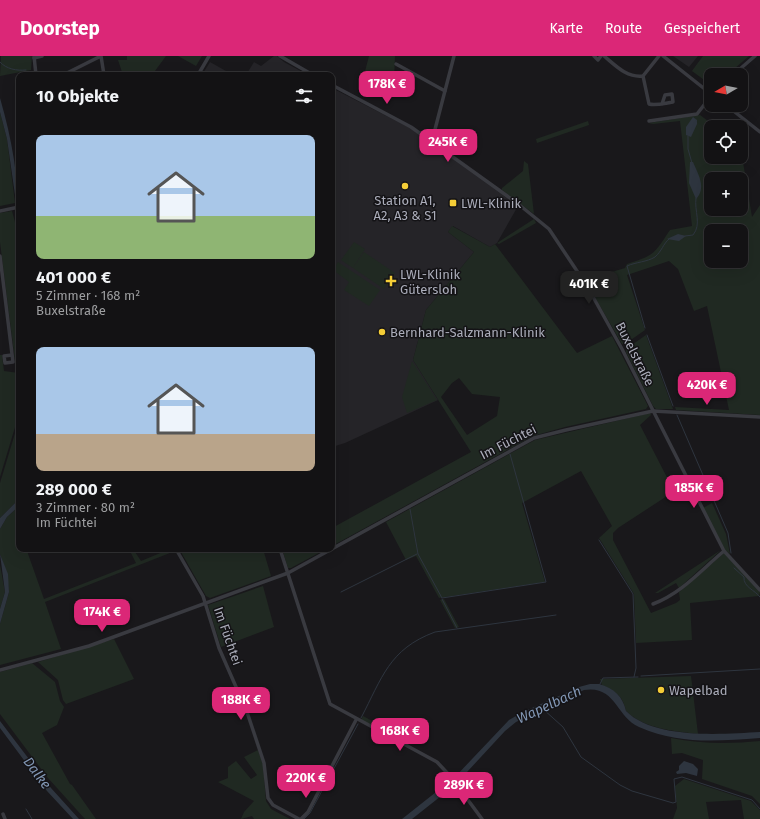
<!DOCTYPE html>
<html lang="de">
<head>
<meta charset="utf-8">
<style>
  body { margin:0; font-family:"Fira Sans",sans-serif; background:#202022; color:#f1f3f6; height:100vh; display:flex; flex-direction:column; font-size:15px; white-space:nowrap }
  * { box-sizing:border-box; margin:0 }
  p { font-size:13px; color:#9d9ea0 }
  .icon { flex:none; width:22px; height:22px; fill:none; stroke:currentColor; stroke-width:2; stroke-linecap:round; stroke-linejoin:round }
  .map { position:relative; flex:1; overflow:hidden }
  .panel { position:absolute; left:16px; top:16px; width:319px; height:480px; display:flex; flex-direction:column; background:#131214; border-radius:8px; box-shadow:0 4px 16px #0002,0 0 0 1px #323234 }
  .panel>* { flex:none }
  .needle { width:26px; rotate:260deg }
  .tools { position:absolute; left:704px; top:12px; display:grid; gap:8px }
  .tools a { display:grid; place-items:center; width:44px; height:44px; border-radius:8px; background:#131214; box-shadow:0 4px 16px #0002,0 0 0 1px #323234; font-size:20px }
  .price { position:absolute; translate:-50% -34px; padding:0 9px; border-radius:8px; background:#db2777; color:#fff; font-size:13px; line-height:26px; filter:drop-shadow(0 1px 2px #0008) }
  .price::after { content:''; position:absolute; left:50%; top:24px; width:12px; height:9px; margin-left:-6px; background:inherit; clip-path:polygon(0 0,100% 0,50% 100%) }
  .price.selected { background:#222; color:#fff }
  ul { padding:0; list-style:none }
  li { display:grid; align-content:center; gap:8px; height:212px; padding:0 20px }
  li span { display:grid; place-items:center; height:124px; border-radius:8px; color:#555 }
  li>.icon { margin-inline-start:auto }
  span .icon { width:72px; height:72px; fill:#fffc; stroke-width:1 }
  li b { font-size:17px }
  h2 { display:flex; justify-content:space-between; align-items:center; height:48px; padding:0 20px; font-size:17px }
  header { display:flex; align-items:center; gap:24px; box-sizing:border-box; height:56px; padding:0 20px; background:#db2777; color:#fff }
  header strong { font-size:19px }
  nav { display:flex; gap:22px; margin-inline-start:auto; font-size:14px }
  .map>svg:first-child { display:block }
</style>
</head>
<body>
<header>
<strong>Doorstep</strong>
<nav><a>Karte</a><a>Route</a><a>Gespeichert</a></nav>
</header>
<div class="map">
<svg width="760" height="763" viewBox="0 0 760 763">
  <rect width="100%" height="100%" fill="#19181b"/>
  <g fill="#252428">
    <path d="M 274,0 L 277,0 L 284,6 L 308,19 L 246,19 L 254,6 L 261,10 Z"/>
    <path d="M 673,0 L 698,0 L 689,11 Z"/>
    <path d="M 210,6 L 233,19 L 202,19 Z"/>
    <path d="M 332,32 L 410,72 L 518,150 L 497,187 L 490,191 L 453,170 L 448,176 L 474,196 L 426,254 L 413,304 L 438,344 L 345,387 L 332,391 Z"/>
  </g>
  <g fill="#202922" fill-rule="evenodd">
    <path d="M 1,0 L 32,0 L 31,14 L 0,20 Z"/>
    <path d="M 127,0 L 166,0 L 152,19 L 123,19 L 118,4 L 127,4 Z"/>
    <path d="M 178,0 L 202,0 L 196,10 Z"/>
    <path d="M 369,0 L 395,0 L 394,25 L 382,24 L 380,32 L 363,23 Z"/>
    <path d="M 703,0 L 749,0 L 727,19 L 711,19 L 711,29 L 692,15 Z"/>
    <path d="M 0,56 L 7,83 L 15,147 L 0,150 Z"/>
    <path d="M 700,59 L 716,71 L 711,71 L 711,101 L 741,101 L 741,94 L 752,161 L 760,149 L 760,359 L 676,354 L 675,351 L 729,354 L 707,250 L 694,255 L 678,213 L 669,205 L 627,219 L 645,274 L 625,288 L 622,288 L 585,224 L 625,212 L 627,208 C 655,199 654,198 670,174 L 692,170 L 680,65 L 653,68 L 648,67 ZM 711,123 L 741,123 L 741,153 L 711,153 ZM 711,175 L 741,175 L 741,205 L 711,205 Z"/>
    <path d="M 588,65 L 589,69 L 537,87 L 536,83 Z"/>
    <path d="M 524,105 L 528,108 L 534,158 L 502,134 L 502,132 L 523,115 Z"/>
    <path d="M 12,155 L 19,181 L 19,309 L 15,305 L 0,186 L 0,157 Z"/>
    <path d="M 534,163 L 536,167 L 499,188 L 497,187 Z"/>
    <path d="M 452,170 L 490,191 L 495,188 L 577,297 L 612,280 L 648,350 L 646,353 L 565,371 L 533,380 L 332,490 L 332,472 L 471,396 L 413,304 L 426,254 L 474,196 L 448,176 ZM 459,322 L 472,338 L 500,341 L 497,360 L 467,379 L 441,341 L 452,327 Z"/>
    <path d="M 354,186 L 365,193 L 353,212 L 341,204 Z"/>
    <path d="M 364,196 L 395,217 L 384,233 L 353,212 Z"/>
    <path d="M 338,206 L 380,234 L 369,250 L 344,234 L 349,226 L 333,214 Z"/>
    <path d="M 646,279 L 673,353 L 656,353 L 653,350 L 626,296 L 626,293 Z"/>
    <path d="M 0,299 L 2,299 L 4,315 L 19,317 L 19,358 L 0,421 Z"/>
    <path d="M 412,305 L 437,344 L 407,357 L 402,341 Z"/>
    <path d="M 650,357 L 651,359 L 640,369 L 673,433 L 686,425 L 687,427 L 618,472 L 613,477 L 613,484 L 651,557 L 676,547 L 680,544 L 679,536 L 724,497 L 760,536 L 759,540 L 690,547 L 692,584 L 636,587 L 634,538 L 599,482 L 612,470 L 581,415 L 522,447 L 545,526 L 439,542 L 416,500 L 406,504 L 386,466 L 535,384 Z"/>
    <path d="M 19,364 L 19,443 L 0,462 L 0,427 Z"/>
    <path d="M 712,447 L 726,478 L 730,498 L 725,494 L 703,452 Z"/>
    <path d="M 19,450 L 19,493 L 29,493 L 27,495 L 44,543 L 136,507 L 129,493 L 133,493 L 141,505 L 170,493 L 174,493 L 175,495 L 45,546 L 61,593 L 0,609 L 0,568 L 9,536 L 7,518 L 0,498 L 0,473 L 7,461 Z"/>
    <path d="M 190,493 L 263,493 L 271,520 L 210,542 L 206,540 L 181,496 Z"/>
    <path d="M 282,493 L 289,493 L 289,496 L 295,493 L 326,493 L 291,512 L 288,512 Z"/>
    <path d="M 721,494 L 679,532 L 676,527 L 658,537 L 655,537 Z"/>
    <path d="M 0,509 L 5,536 L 0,553 Z"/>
    <path d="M 263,530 L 274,571 L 221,591 L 208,549 Z"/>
    <path d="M 444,543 L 459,571 L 455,572 L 440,544 Z"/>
    <path d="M 114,583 L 134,623 L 66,648 L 63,644 L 58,624 L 38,606 Z"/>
    <path d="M 32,607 L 55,626 L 60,645 L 64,651 L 57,669 L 42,677 L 70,728 L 72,729 L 96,763 L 85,763 L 48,722 L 0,658 L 0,616 Z"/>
    <path d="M 691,620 L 698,678 C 675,675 644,673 626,655 C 623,640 616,636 602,629 L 600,623 Z"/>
    <path d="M 363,660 L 398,679 L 395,682 L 361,664 Z"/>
    <path d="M 671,682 C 701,688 730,688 760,685 L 760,748 L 752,740 L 702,723 L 703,704 L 682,697 L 672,698 Z"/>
    <path d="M 258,694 L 263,708 L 266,745 L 271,753 L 290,763 L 254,763 L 252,760 L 241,763 L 244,756 L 254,745 L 218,726 L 228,722 L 228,711 L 236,705 L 251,723 L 257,719 L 244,701 Z"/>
    <path d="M 684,723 L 751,745 L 760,754 L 760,763 L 744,763 L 741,744 L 706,746 L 709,763 L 673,763 L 677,752 L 675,730 Z"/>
  </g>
  <g fill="#2e353f">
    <path d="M 0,42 C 12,83 19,124 19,167 L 7,83 L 0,56 Z"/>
    <path d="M 693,61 L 697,64 L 697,68 L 691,81 L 686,79 L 686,71 Z"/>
    <path d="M 690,106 L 693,106 C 698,118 707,132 696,143 L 689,127 Z"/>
    <path d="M 678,178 L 686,180 L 679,185 L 667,183 Z"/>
    <path d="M 16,193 L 19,197 L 19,225 L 15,205 Z"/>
    <path d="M 19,443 L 19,450 L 7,461 L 0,473 L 0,462 Z"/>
    <path d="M 0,498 L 8,518 L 9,536 L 0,568 L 0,553 L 5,536 Z"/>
    <path d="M 599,628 C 614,632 623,641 626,655 C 655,684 723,678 760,676 L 760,682 C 717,685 681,689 639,671 C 616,661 616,629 584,634 L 516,666 L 505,675 L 455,729 L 412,763 L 402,763 L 455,721 L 509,664 L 523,656 L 579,631 L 590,628 Z"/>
    <path d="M 0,665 L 51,732 L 79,763 L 73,763 L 47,735 L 0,672 Z"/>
    <path d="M 684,705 L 693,708 L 698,713 L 697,720 L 686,717 L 677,718 L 676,716 L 679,714 L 679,710 Z"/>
  </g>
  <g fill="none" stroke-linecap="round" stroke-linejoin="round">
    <g stroke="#2e353f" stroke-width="1">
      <path d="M 0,6 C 6,13 17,15 26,14"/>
      <path d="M 688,80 L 688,93 L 692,107"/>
      <path d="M 685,180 L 693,179 C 702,168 694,155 696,142"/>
      <path d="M 645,272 L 627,210 C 636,206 647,206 655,201 C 662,195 663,188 669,183"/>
      <path d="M 647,279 L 673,350"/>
      <path d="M 677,359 L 728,477 L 731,497"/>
      <path d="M 410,453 L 418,498 L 442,542 L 546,526 L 510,398"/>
      <path d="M 599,484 L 633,538 L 636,612 L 634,621"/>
      <path d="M 734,512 L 744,521 C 743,531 755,534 760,541"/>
      <path d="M 341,536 L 417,498"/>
      <path d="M 442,543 L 457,572"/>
      <path d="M 641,620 L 760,613"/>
      <path d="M 599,630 L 603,622 L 638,621"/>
      <path d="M 543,653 L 563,671 L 581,701 L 620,729 L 632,735 L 673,747 L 676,746 L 674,723 L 682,721 L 752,744 L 760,753"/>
      <path d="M 361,662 C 382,622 389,593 435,576 L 556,559"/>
      <path d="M 26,753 L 32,763"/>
      <path d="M 304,763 L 310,757 L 358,668"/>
    </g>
    <g stroke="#393a40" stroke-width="3.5">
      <path d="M 34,0 L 36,19"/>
      <path d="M 280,0 L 313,19"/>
      <path d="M 594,0 L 598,4 L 601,0"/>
      <path d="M 604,0 C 616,10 627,22 643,20 L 659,0"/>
      <path d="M 663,0 L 711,38"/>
      <path d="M 34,2 L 42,0"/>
      <path d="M 396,8 L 445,35"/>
      <path d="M 63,19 L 101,0 L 104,19"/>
      <path d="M 198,19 L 209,0"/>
      <path d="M 733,19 L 755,0"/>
      <path d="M 643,20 L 649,48 C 656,50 665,47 673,46 L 672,38 L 665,39 L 662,48"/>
      <path d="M 332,29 L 411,71 L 517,147 L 549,173 L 587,230 L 622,293 L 724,495 L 760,534"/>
      <path d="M 726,49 L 760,76"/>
      <path d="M 649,65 L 697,58 L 711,40"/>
      <path d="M 432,85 L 454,0"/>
      <path d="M 0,155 L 19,151"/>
      <path d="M 0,200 L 13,306 L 5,307 L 4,300 L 12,299"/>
      <path d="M 176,493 L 203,540 L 219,592 L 247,656 L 264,707 L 268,742 L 273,749 L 299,763"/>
      <path d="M 280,493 L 330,648 L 437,706 L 451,721 L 482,763"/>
      <path d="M 653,548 C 682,537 701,514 724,495"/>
      <path d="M 0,614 L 89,590 L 288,517 L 534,382 L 566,374 L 653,355 L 760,361"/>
      <path d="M 3,758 L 5,763"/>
      <path d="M 301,763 L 308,756 L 356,664"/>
    </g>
  </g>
  <g fill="#f4cd37" stroke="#141316" stroke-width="1.5">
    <circle cx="405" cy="130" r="4"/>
    <rect x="449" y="143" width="8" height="8" rx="2"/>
    <path d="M389 219h4v4h4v4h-4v4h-4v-4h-4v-4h4z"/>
    <circle cx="382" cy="276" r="4"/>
    <circle cx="661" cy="634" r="4"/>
  </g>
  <g text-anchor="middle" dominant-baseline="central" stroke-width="3" stroke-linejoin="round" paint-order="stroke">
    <g font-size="13" fill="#abadba" stroke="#141316" text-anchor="start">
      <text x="405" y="144" text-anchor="middle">Station A1,<tspan x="405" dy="15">A2, A3 &amp; S1</tspan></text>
      <text x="461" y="147">LWL-Klinik</text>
      <text x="400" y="218">LWL-Klinik<tspan x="400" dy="15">Gütersloh</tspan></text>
      <text x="390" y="276">Bernhard-Salzmann-Klinik</text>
      <text x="669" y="634">Wapelbad</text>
    </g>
    <g font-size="13" fill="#abadba" stroke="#141316">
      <text transform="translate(635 298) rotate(63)">Buxelstraße</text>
      <text transform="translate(508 386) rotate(-27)">Im Füchtei</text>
      <text transform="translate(228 580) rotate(71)">Im Füchtei</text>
    </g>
    <g font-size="14" font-style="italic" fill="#8297b5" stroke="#141316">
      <text transform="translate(549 649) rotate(-25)">Wapelbach</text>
      <text transform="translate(37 717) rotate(53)">Dalke</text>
    </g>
  </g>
</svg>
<div class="tools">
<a><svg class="needle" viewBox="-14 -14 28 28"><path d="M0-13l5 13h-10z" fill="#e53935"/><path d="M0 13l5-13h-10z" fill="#9d9ea0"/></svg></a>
<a><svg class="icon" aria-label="locate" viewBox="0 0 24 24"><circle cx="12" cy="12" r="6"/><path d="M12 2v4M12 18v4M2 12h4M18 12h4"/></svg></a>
<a>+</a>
<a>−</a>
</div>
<b class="price" style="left:387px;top:49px">178K €</b>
<b class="price" style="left:448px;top:107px">245K €</b>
<b class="price selected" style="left:589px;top:249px">401K €</b>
<b class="price" style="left:707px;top:350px">420K €</b>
<b class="price" style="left:694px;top:453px">185K €</b>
<b class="price" style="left:102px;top:577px">174K €</b>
<b class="price" style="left:241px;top:665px">188K €</b>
<b class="price" style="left:400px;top:696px">168K €</b>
<b class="price" style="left:306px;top:743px">220K €</b>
<b class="price" style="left:464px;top:750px">289K €</b>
<section class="panel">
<h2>10 Objekte<svg class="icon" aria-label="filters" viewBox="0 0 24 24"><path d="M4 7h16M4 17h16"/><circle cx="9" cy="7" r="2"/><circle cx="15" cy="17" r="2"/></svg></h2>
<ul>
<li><span style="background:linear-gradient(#a9c7e8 65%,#8fb573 0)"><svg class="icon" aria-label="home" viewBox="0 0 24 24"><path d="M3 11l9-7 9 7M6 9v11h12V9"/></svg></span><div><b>401 000 €</b><p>5 Zimmer · 168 m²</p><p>Buxelstraße</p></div></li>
<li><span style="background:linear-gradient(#a9c7e8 70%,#b9a48a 0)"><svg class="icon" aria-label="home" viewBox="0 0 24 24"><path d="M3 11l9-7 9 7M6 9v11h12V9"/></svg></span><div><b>289 000 €</b><p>3 Zimmer · 80 m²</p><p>Im Füchtei</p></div></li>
</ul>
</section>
</div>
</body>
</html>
